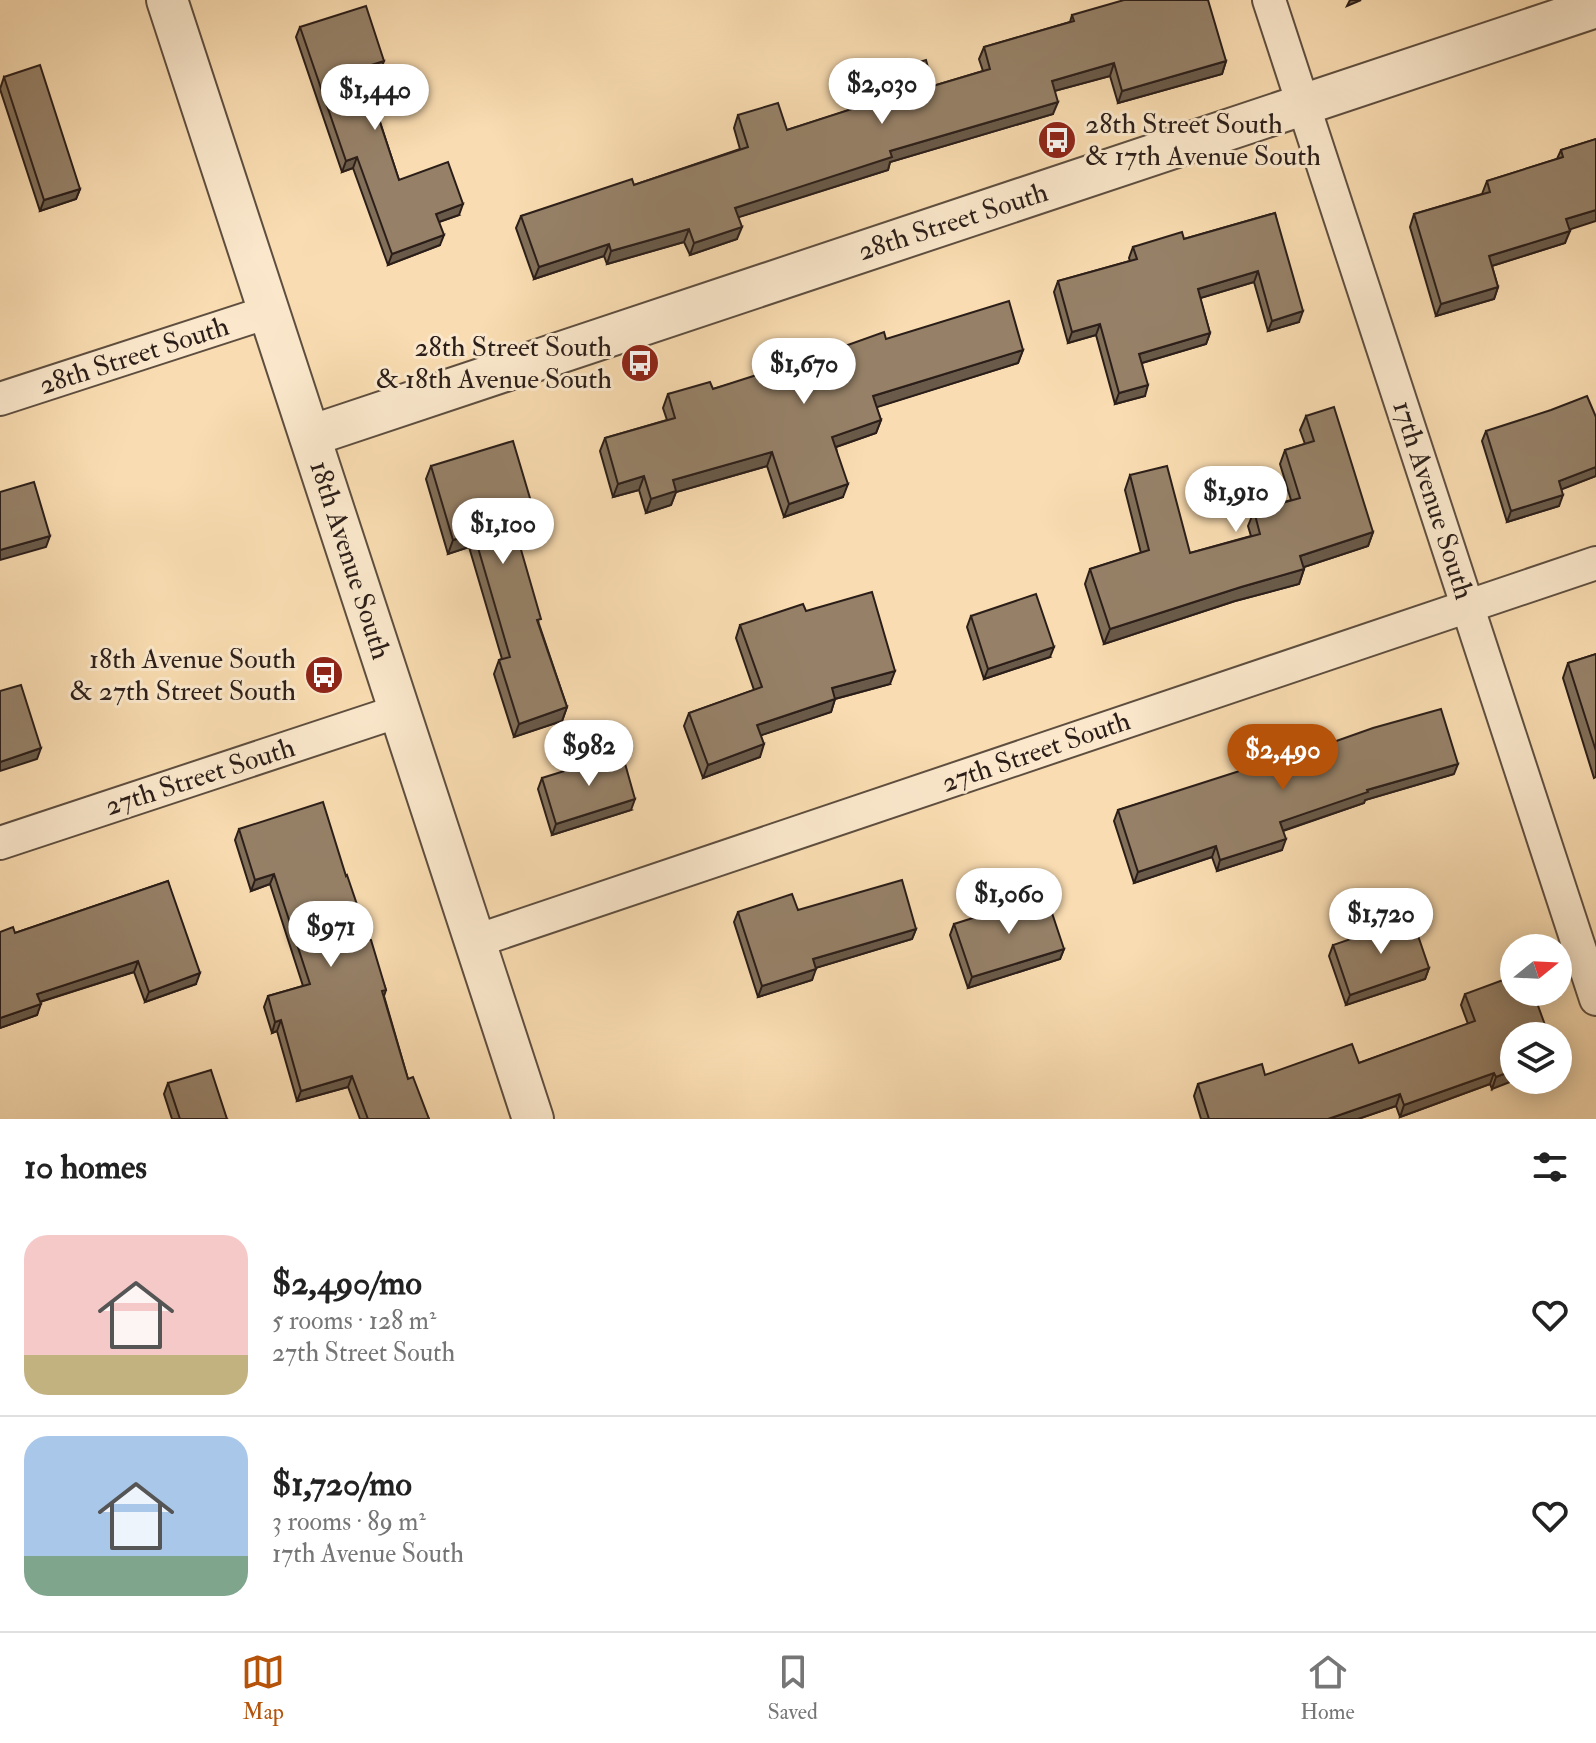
<!DOCTYPE html>
<html lang="en">
<head>
<meta charset="utf-8">
<style>
  body { margin:0; font-family:"IM FELL Double Pica",serif; background:#f6f6f6; color:#222; height:100vh; display:flex; flex-direction:column; font-size:30px; white-space:nowrap }
  * { box-sizing:border-box; margin:0 }
  p { font-size:26px; color:#767676 }
  .icon { flex:none; width:44px; height:44px; fill:none; stroke:currentColor; stroke-width:2; stroke-linecap:round; stroke-linejoin:round }
  .map { position:relative; height:1119px; overflow:hidden }
  .panel { display:flex; flex-direction:column; background:#fff; flex:1 }
  .panel>* { flex:none }
  .needle { width:52px; rotate:72deg }
  .controls { position:absolute; left:1500px; top:934px; display:grid; gap:16px }
  .controls a { display:grid; place-items:center; width:72px; height:72px; border-radius:50%; background:#fff; box-shadow:0 4px 20px #0003; font-size:40px }
  .price { position:absolute; translate:-50% -68px; padding:0 18px; border-radius:28px; background:#fff; color:#222; font-size:26px; line-height:52px; filter:drop-shadow(0 2px 4px #0008) }
  .price::after { content:''; position:absolute; left:50%; top:48px; width:24px; height:18px; margin-left:-12px; background:inherit; clip-path:polygon(0 0,100% 0,50% 100%) }
  .price.current { background:#b45309; color:#fff }
  ul { padding:0; list-style:none }
  li { display:flex; align-items:center; gap:24px; height:200px; padding:0 24px }
  li+li { border-top:2px solid #e0e0e0 }
  li span { display:grid; place-items:center; flex:none; width:224px; height:160px; border-radius:24px; color:#555 }
  li>.icon { margin-inline-start:auto }
  span .icon { width:96px; height:96px; fill:#fffc; stroke-width:1 }
  li b { font-size:34px }
  h2 { display:flex; justify-content:space-between; align-items:center; height:96px; padding:0 24px; font-size:34px }
  .dock { display:flex; justify-content:space-around; align-items:center; height:112px; border-top:2px solid #e0e0e0; background:#fff; font-size:22px; color:#767676 }
  .dock a { display:grid; justify-items:center; gap:4px }
  .dock .current { color:#b45309 }
  .map>svg:first-child { display:block }
</style>
</head>
<body>
<div class="map">
<svg width="1596" height="1119" viewBox="0 0 1596 1119">
  <rect width="100%" height="100%" fill="#f9dcb1"/>
  <filter id="stains"><feTurbulence type="fractalNoise" baseFrequency=".0025" numOctaves="4"/><feColorMatrix values="0 0 0 0 .2 0 0 0 0 .09 0 0 0 0 .02 0 0 0 .5 -.17"/></filter>
  <radialGradient id="worn" r=".72"><stop offset=".6" stop-color="#630" stop-opacity="0"/><stop offset="1" stop-color="#630" stop-opacity=".3"/></radialGradient>
  <g fill="none" stroke-linecap="round" stroke-linejoin="round">
    <g stroke="#5e4e3f" stroke-width="36">
      <g id="minor">
        <path d="M 1269,0 L 1596,999"/>
        <path d="M 0,399 L 268,312"/>
        <path d="M 0,843 L 399,711"/>
        <path d="M 476,941 L 1596,563"/>
      </g>
    </g>
    <g stroke="#5e4e3f" stroke-width="44">
      <g id="tertiary">
        <path d="M 167,0 L 533,1119"/>
        <path d="M 310,436 L 1596,7"/>
      </g>
    </g>
    <use href="#minor" stroke="#fbe8cc" stroke-width="32"/>
    <use href="#tertiary" stroke="#fbe8cc" stroke-width="40"/>
  </g>
  <g fill="#816f59" stroke="#2b1e19" stroke-width="2">
    <path d="M 1072,15 L 1226,61 L 1222,74 L 1118,103 L 1110,76 L 1054,91 L 1053,114 L 890,162 L 888,170 L 738,217 L 737,239 L 690,255 L 684,242 L 607,264 L 604,256 L 534,279 L 516,228 L 521,216 L 634,185 L 740,149 L 734,128 L 738,115 L 787,130 L 897,95 L 893,81 L 897,69 L 933,86 L 983,71 L 979,59 L 984,47 L 1070,22 Z"/>
    <path d="M 300,27 L 380,72 L 365,76 L 399,180 L 459,215 L 439,222 L 440,245 L 388,265 L 353,168 L 342,172 L 296,37 Z"/>
    <path d="M 4,77 L 80,189 L 76,199 L 40,211 L 0,89 Z"/>
    <path d="M 1596,139 L 1565,243 L 1492,266 L 1498,287 L 1494,299 L 1436,316 L 1410,227 L 1414,214 L 1482,194 L 1487,181 L 1557,159 L 1561,150 Z"/>
    <path d="M 1275,213 L 1299,322 L 1268,331 L 1254,282 L 1200,298 L 1210,333 L 1206,344 L 1142,363 L 1145,396 L 1115,404 L 1096,335 L 1068,343 L 1054,292 L 1058,281 L 1130,261 L 1129,258 L 1133,247 L 1184,239 Z"/>
    <path d="M 886,339 L 1023,350 L 1018,363 L 876,407 L 881,420 L 876,433 L 836,447 L 843,497 L 784,517 L 767,466 L 676,492 L 671,505 L 646,513 L 639,490 L 613,497 L 600,451 L 605,438 L 667,420 L 663,408 L 668,394 L 713,389 Z"/>
    <path d="M 1306,416 L 1373,532 L 1368,546 L 1304,567 L 1304,569 L 1299,584 L 1235,601 L 1104,644 L 1085,584 L 1090,569 L 1141,553 L 1125,490 L 1130,475 L 1190,553 L 1251,536 L 1248,526 L 1254,511 L 1291,500 L 1280,464 L 1285,450 L 1305,444 L 1300,430 Z"/>
    <path d="M 1486,431 L 1596,476 L 1561,489 L 1559,506 L 1507,522 L 1482,441 Z"/>
    <path d="M 431,466 L 530,529 L 516,533 L 539,624 L 567,707 L 562,721 L 514,737 L 494,674 L 499,660 L 502,659 L 469,547 L 448,554 L 426,479 Z"/>
    <path d="M 806,611 L 890,684 L 835,699 L 831,712 L 761,735 L 760,757 L 703,778 L 684,726 L 689,713 L 754,690 L 736,638 L 740,625 Z"/>
    <path d="M 971,616 L 1050,657 L 984,679 L 967,627 Z"/>
    <path d="M 1596,654 L 1596,777 L 1594,778 L 1563,678 L 1568,663 Z"/>
    <path d="M 1294,756 L 1454,774 L 1365,800 L 1364,803 L 1283,831 L 1282,850 L 1217,871 L 1212,857 L 1134,883 L 1114,821 L 1118,810 Z"/>
    <path d="M 542,778 L 631,810 L 552,835 L 538,789 Z"/>
    <path d="M 239,829 L 346,876 L 386,990 L 384,996 L 408,1079 L 429,1119 L 360,1119 L 348,1087 L 297,1101 L 277,1031 L 272,1033 L 264,1007 L 268,996 L 303,986 L 270,884 L 251,891 L 235,840 Z"/>
    <path d="M 168,881 L 196,984 L 145,1002 L 134,972 L 40,1002 L 37,1015 L 0,1028 L 0,932 L 15,933 Z"/>
    <path d="M 798,910 L 916,929 L 912,939 L 815,968 L 812,980 L 758,997 L 734,922 L 738,912 Z"/>
    <path d="M 954,924 L 1064,949 L 1060,959 L 968,988 L 950,935 Z"/>
    <path d="M 1333,945 L 1429,968 L 1425,979 L 1346,1005 L 1329,956 Z"/>
    <path d="M 1533,992 L 1492,1089 L 1490,1084 L 1400,1117 L 1396,1106 L 1358,1119 L 1201,1119 L 1194,1096 L 1198,1084 L 1359,1063 L 1468,1024 L 1461,1005 L 1465,994 Z"/>
    <path d="M 168,1083 L 227,1119 L 172,1119 L 164,1094 Z"/>
  </g>
  <g fill="#695a49" stroke="#2b1e19" stroke-width="2">
    <path d="M 1350,0 L 1361,0 L 1347,6 Z"/>
    <path d="M 384,61 L 380,72 L 358,79 L 362,68 Z"/>
    <path d="M 1226,61 L 1222,74 L 1118,103 L 1122,91 Z"/>
    <path d="M 1114,63 L 1110,76 L 1047,93 L 1052,81 Z"/>
    <path d="M 1058,102 L 1053,114 L 890,162 L 888,170 L 730,220 L 735,208 L 890,151 Z"/>
    <path d="M 357,157 L 353,168 L 342,172 L 346,161 Z"/>
    <path d="M 80,189 L 76,199 L 40,211 L 44,200 Z"/>
    <path d="M 463,204 L 459,215 L 433,224 L 436,214 Z"/>
    <path d="M 1596,210 L 1596,221 L 1562,232 L 1566,219 Z"/>
    <path d="M 742,227 L 737,239 L 690,255 L 694,243 Z"/>
    <path d="M 689,229 L 684,242 L 607,264 L 611,251 Z"/>
    <path d="M 1570,231 L 1565,243 L 1485,268 L 1489,256 Z"/>
    <path d="M 444,235 L 440,245 L 388,265 L 392,254 Z"/>
    <path d="M 609,244 L 604,256 L 534,279 L 539,267 Z"/>
    <path d="M 1258,271 L 1254,282 L 1194,300 L 1198,289 Z"/>
    <path d="M 1498,287 L 1494,299 L 1436,316 L 1441,304 Z"/>
    <path d="M 1303,311 L 1299,322 L 1268,331 L 1272,321 Z"/>
    <path d="M 1100,324 L 1096,335 L 1068,343 L 1072,332 Z"/>
    <path d="M 1210,333 L 1206,344 L 1135,365 L 1139,354 Z"/>
    <path d="M 1023,350 L 1018,363 L 868,410 L 873,396 Z"/>
    <path d="M 1148,385 L 1145,396 L 1115,404 L 1119,393 Z"/>
    <path d="M 881,420 L 876,433 L 827,450 L 832,437 Z"/>
    <path d="M 772,452 L 767,466 L 676,492 L 671,505 L 646,513 L 651,499 L 673,480 Z"/>
    <path d="M 1596,467 L 1596,476 L 1555,492 L 1559,481 Z"/>
    <path d="M 644,476 L 639,490 L 613,497 L 618,484 Z"/>
    <path d="M 848,484 L 843,497 L 784,517 L 789,504 Z"/>
    <path d="M 1563,495 L 1559,506 L 1507,522 L 1511,511 Z"/>
    <path d="M 535,515 L 530,529 L 508,536 L 513,522 Z"/>
    <path d="M 1373,532 L 1368,546 L 1295,570 L 1300,556 Z"/>
    <path d="M 474,534 L 469,547 L 448,554 L 453,540 Z"/>
    <path d="M 50,536 L 46,547 L 0,560 L 0,550 Z"/>
    <path d="M 1304,569 L 1299,584 L 1235,601 L 1104,644 L 1110,629 L 1241,587 Z"/>
    <path d="M 1054,647 L 1050,657 L 984,679 L 988,669 Z"/>
    <path d="M 895,671 L 890,684 L 827,701 L 832,688 Z"/>
    <path d="M 835,699 L 831,712 L 753,738 L 757,725 Z"/>
    <path d="M 567,707 L 562,721 L 514,737 L 519,724 Z"/>
    <path d="M 764,744 L 760,757 L 703,778 L 708,765 Z"/>
    <path d="M 41,748 L 37,759 L 0,771 L 0,762 Z"/>
    <path d="M 1458,764 L 1454,774 L 1365,800 L 1364,803 L 1276,833 L 1280,822 L 1367,790 Z"/>
    <path d="M 635,799 L 631,810 L 552,835 L 556,824 Z"/>
    <path d="M 1286,839 L 1282,850 L 1217,871 L 1220,860 Z"/>
    <path d="M 1216,846 L 1212,857 L 1134,883 L 1138,872 Z"/>
    <path d="M 274,874 L 270,884 L 251,891 L 255,880 Z"/>
    <path d="M 916,929 L 912,939 L 809,970 L 813,959 Z"/>
    <path d="M 1064,949 L 1060,959 L 968,988 L 972,977 Z"/>
    <path d="M 138,961 L 134,972 L 33,1004 L 37,994 Z"/>
    <path d="M 1429,968 L 1425,979 L 1346,1005 L 1350,995 Z"/>
    <path d="M 816,969 L 812,980 L 758,997 L 762,986 Z"/>
    <path d="M 200,973 L 196,984 L 145,1002 L 149,992 Z"/>
    <path d="M 41,1004 L 37,1015 L 0,1028 L 0,1018 Z"/>
    <path d="M 281,1020 L 277,1031 L 272,1033 L 275,1022 Z"/>
    <path d="M 1514,1070 L 1515,1080 L 1492,1089 L 1496,1077 Z"/>
    <path d="M 1494,1073 L 1490,1084 L 1400,1117 L 1404,1105 Z"/>
    <path d="M 352,1076 L 348,1087 L 297,1101 L 301,1091 Z"/>
    <path d="M 1400,1094 L 1396,1106 L 1358,1119 L 1328,1119 Z"/>
  </g>
  <g fill="#968168" stroke="#2b1e19" stroke-width="2">
    <path d="M 1124,0 L 1208,0 L 1226,61 L 1122,91 L 1114,63 L 1052,81 L 1058,102 L 890,151 L 892,157 L 735,208 L 742,227 L 694,243 L 689,229 L 611,251 L 609,244 L 539,267 L 521,216 L 632,179 L 634,185 L 748,147 L 738,115 L 778,103 L 787,130 L 904,92 L 897,69 L 926,60 L 933,86 L 990,69 L 984,47 L 1074,21 L 1072,15 Z"/>
    <path d="M 366,6 L 384,61 L 362,68 L 399,180 L 448,162 L 463,204 L 436,214 L 444,235 L 392,254 L 357,157 L 346,161 L 300,27 Z"/>
    <path d="M 40,65 L 80,189 L 44,200 L 4,77 Z"/>
    <path d="M 1596,139 L 1596,210 L 1566,219 L 1570,231 L 1489,256 L 1498,287 L 1441,304 L 1414,214 L 1490,192 L 1487,181 L 1563,157 L 1561,150 Z"/>
    <path d="M 1275,213 L 1303,311 L 1272,321 L 1258,271 L 1198,289 L 1210,333 L 1139,354 L 1148,385 L 1119,393 L 1100,324 L 1072,332 L 1058,281 L 1137,259 L 1133,247 L 1182,232 L 1184,239 Z"/>
    <path d="M 1009,301 L 1023,350 L 873,396 L 881,420 L 832,437 L 848,484 L 789,504 L 772,452 L 673,480 L 676,491 L 651,499 L 644,476 L 618,484 L 605,438 L 675,418 L 668,394 L 710,382 L 713,389 L 831,351 L 884,332 L 886,339 Z"/>
    <path d="M 1587,396 L 1596,417 L 1596,467 L 1559,481 L 1563,495 L 1511,511 L 1486,431 L 1551,410 Z"/>
    <path d="M 1334,407 L 1373,532 L 1300,556 L 1304,569 L 1241,587 L 1110,629 L 1090,569 L 1149,550 L 1130,475 L 1167,466 L 1190,553 L 1260,534 L 1254,511 L 1300,498 L 1285,450 L 1314,441 L 1306,416 Z"/>
    <path d="M 513,441 L 535,515 L 513,522 L 541,619 L 537,620 L 567,707 L 519,724 L 499,660 L 510,657 L 474,534 L 453,540 L 431,466 Z"/>
    <path d="M 34,482 L 50,536 L 0,550 L 0,492 Z"/>
    <path d="M 872,592 L 895,671 L 832,688 L 835,699 L 757,725 L 764,744 L 708,765 L 689,713 L 762,687 L 740,625 L 803,604 L 806,611 Z"/>
    <path d="M 1036,594 L 1054,647 L 988,669 L 971,616 Z"/>
    <path d="M 1596,654 L 1596,751 L 1568,663 Z"/>
    <path d="M 21,685 L 41,748 L 0,762 L 0,691 Z"/>
    <path d="M 1441,709 L 1458,764 L 1367,790 L 1368,792 L 1280,822 L 1286,839 L 1220,860 L 1216,846 L 1138,872 L 1118,810 L 1252,767 L 1294,756 L 1373,728 Z"/>
    <path d="M 622,753 L 635,799 L 556,824 L 542,778 Z"/>
    <path d="M 323,802 L 346,876 L 347,875 L 369,940 L 371,940 L 386,990 L 382,991 L 408,1079 L 413,1077 L 429,1119 L 368,1119 L 352,1076 L 301,1091 L 281,1020 L 275,1022 L 268,996 L 310,984 L 274,874 L 255,880 L 239,829 Z"/>
    <path d="M 902,880 L 916,929 L 813,959 L 816,969 L 762,986 L 738,912 L 792,894 L 798,910 Z"/>
    <path d="M 168,881 L 200,973 L 149,992 L 138,961 L 37,994 L 41,1004 L 0,1018 L 0,932 L 13,927 L 15,933 Z"/>
    <path d="M 1046,895 L 1064,949 L 972,977 L 954,924 Z"/>
    <path d="M 1412,918 L 1429,968 L 1350,995 L 1333,945 Z"/>
    <path d="M 1514,976 L 1514,992 L 1533,992 L 1549,1036 L 1514,1036 L 1514,1070 L 1496,1077 L 1494,1073 L 1404,1105 L 1400,1094 L 1328,1119 L 1209,1119 L 1198,1084 L 1262,1064 L 1265,1075 L 1352,1044 L 1359,1063 L 1475,1021 L 1465,994 Z"/>
    <path d="M 211,1070 L 227,1119 L 180,1119 L 168,1083 Z"/>
  </g>
  <defs>
    <g id="bus-disc" transform="scale(2)"><circle r="9.5" fill="#8f2418" stroke="#fbe8cc"/><path d="M-5-6H5V4H4V6H2V4H-2V6H-4V4H-5ZM-3.5-4V0h7V-4ZM-3.5 1.2v1.5H-2V1.2ZM2 1.2v1.5H3.5V1.2Z" fill="#fff"/></g>
  </defs>
  <g fill-rule="evenodd">
    <use href="#bus-disc" x="1057" y="140"/>
    <use href="#bus-disc" x="640" y="363"/>
    <use href="#bus-disc" x="324" y="675"/>
  </g>
  <g text-anchor="middle" dominant-baseline="central" stroke-width="6" stroke-linejoin="round" paint-order="stroke">
    <g font-size="28" fill="#2b1e19" stroke="#fbe8cc" text-anchor="end">
      <text x="1085" y="124" text-anchor="start">28th Street South<tspan x="1085" dy="32">&amp; 17th Avenue South</tspan></text>
      <text x="612" y="347">28th Street South<tspan x="612" dy="32">&amp; 18th Avenue South</tspan></text>
      <text x="296" y="659">18th Avenue South<tspan x="296" dy="32">&amp; 27th Street South</tspan></text>
    </g>
    <g font-size="28" fill="#2b1e19" stroke="#fbe8cc">
      <text transform="translate(953 222) rotate(-18)">28th Street South</text>
      <text transform="translate(134 356) rotate(-18)">28th Street South</text>
      <text transform="translate(1433 500) rotate(72)">17th Avenue South</text>
      <text transform="translate(350 560) rotate(72)">18th Avenue South</text>
      <text transform="translate(1036 752) rotate(-19)">27th Street South</text>
      <text transform="translate(200 777) rotate(-18)">27th Street South</text>
    </g>
  </g>
  <rect width="100%" height="100%" filter="url(#stains)"/>
  <rect width="100%" height="100%" fill="url(#worn)"/>
</svg>
<div class="controls">
<a><svg class="needle" viewBox="-14 -14 28 28"><path d="M0-13l5 13h-10z" fill="#e53935"/><path d="M0 13l5-13h-10z" fill="#767676"/></svg></a>
<a><svg class="icon" aria-label="layers" viewBox="0 0 24 24"><path d="M12 4l9 5-9 5-9-5zM3 14l9 5 9-5"/></svg></a>
</div>
<b class="price" style="left:882px;top:126px">$2,030</b>
<b class="price" style="left:375px;top:132px">$1,440</b>
<b class="price" style="left:804px;top:406px">$1,670</b>
<b class="price" style="left:1236px;top:534px">$1,910</b>
<b class="price" style="left:503px;top:566px">$1,100</b>
<b class="price" style="left:589px;top:788px">$982</b>
<b class="price current" style="left:1283px;top:792px">$2,490</b>
<b class="price" style="left:1009px;top:936px">$1,060</b>
<b class="price" style="left:1381px;top:956px">$1,720</b>
<b class="price" style="left:331px;top:969px">$971</b>
</div>
<section class="panel">
<h2>10 homes<svg class="icon" aria-label="filters" viewBox="0 0 24 24"><path d="M4 7h16M4 17h16"/><circle cx="9" cy="7" r="2"/><circle cx="15" cy="17" r="2"/></svg></h2>
<ul>
<li><span style="background:linear-gradient(#f6c9c9 75%,#c2b280 0)"><svg class="icon" aria-label="home" viewBox="0 0 24 24"><path d="M3 11l9-7 9 7M6 9v11h12V9"/></svg></span><div><b>$2,490/mo</b><p>5 rooms · 128 m²</p><p>27th Street South</p></div><svg class="icon" aria-label="heart" viewBox="0 0 24 24"><path d="M12 20l-8-8c-3-5 5-10 8-4 3-6 11-1 8 4z"/></svg></li>
<li><span style="background:linear-gradient(#a9c7e8 75%,#7fa58c 0)"><svg class="icon" aria-label="home" viewBox="0 0 24 24"><path d="M3 11l9-7 9 7M6 9v11h12V9"/></svg></span><div><b>$1,720/mo</b><p>3 rooms · 89 m²</p><p>17th Avenue South</p></div><svg class="icon" aria-label="heart" viewBox="0 0 24 24"><path d="M12 20l-8-8c-3-5 5-10 8-4 3-6 11-1 8 4z"/></svg></li>
</ul>
</section>
<nav class="dock">
<a class="current"><svg class="icon" aria-label="map" viewBox="0 0 24 24"><path d="M3 6l6-2 6 2 6-2v14l-6 2-6-2-6 2zM9 4v14M15 6v14"/></svg>Map</a>
<a><svg class="icon" aria-label="saved" viewBox="0 0 24 24"><path d="M7 4h10v16l-5-4-5 4z"/></svg>Saved</a>
<a><svg class="icon" aria-label="home" viewBox="0 0 24 24"><path d="M3 11l9-7 9 7M6 9v11h12V9"/></svg>Home</a>
</nav>
</body>
</html>
